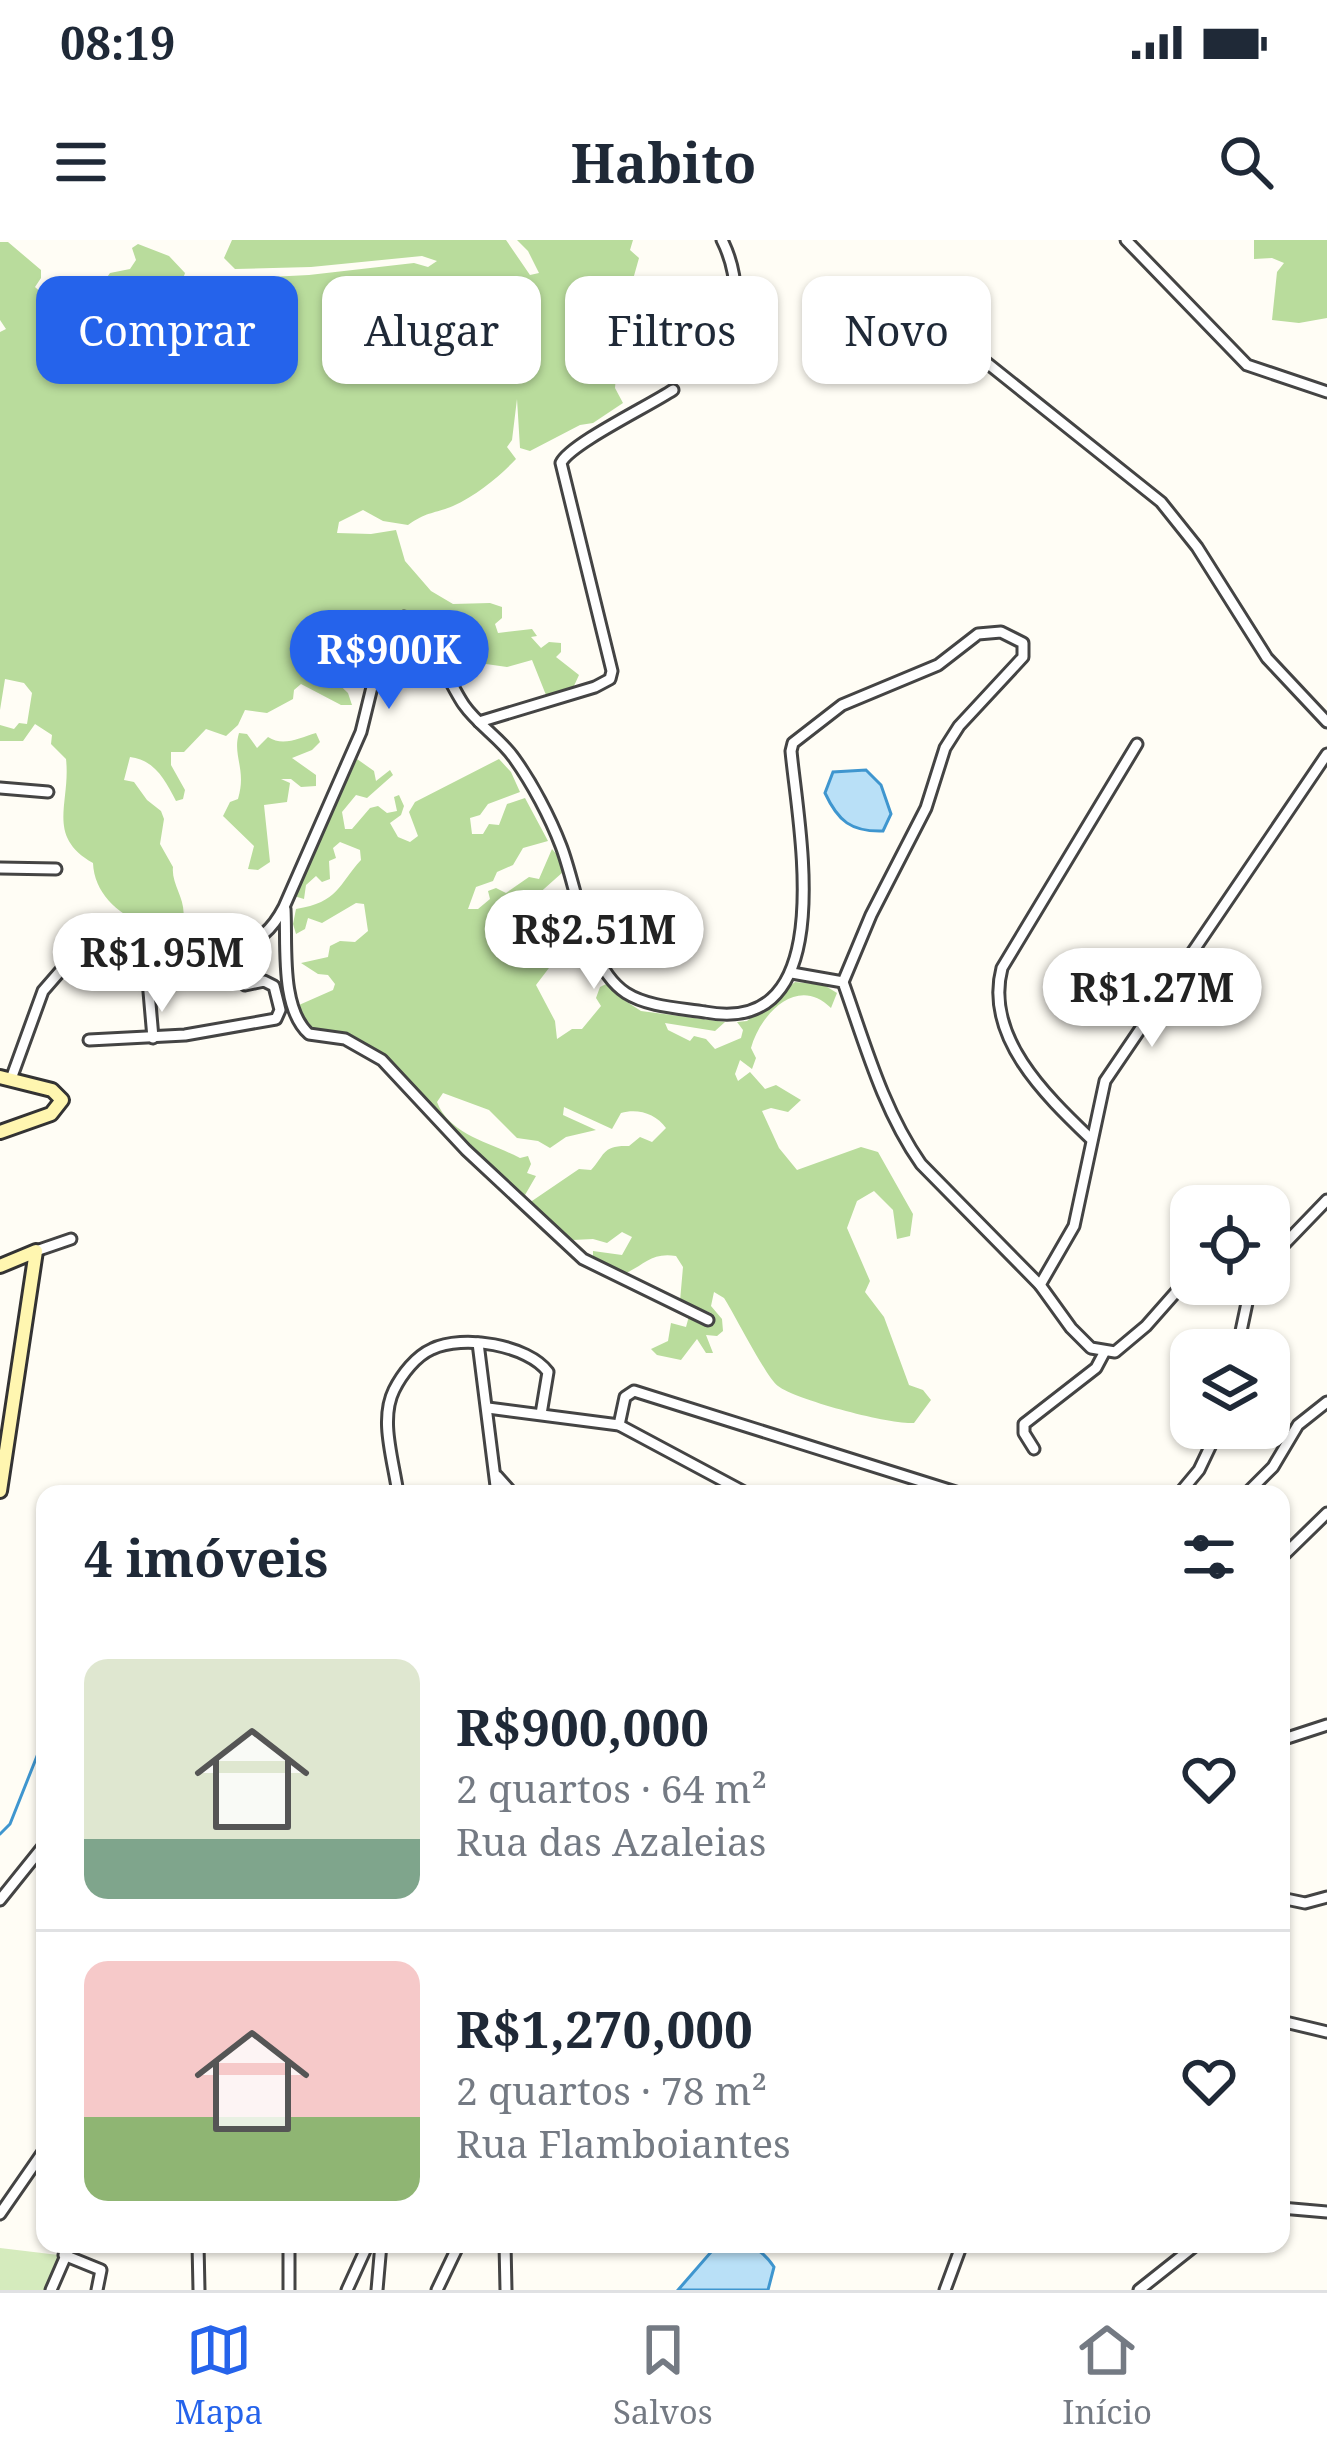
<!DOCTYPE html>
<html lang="pt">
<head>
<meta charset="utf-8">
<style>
  body { margin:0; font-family:"Noto Serif",serif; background:#f6f6f7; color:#1f2937; height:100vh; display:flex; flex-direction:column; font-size:45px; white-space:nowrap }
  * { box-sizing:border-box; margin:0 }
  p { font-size:39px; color:#747a83 }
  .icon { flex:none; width:66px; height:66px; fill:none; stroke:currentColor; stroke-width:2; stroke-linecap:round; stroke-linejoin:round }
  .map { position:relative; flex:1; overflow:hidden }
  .side { position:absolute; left:36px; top:1245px; width:1254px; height:768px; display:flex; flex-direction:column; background:#fff; border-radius:24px; box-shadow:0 3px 9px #0004 }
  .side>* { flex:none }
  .banner { position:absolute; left:36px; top:36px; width:1257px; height:108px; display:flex; gap:24px }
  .fabs { position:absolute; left:1170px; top:945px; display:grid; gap:24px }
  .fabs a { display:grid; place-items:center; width:120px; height:120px; border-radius:24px; background:#fff; box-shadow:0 3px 9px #0004; font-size:60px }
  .price { position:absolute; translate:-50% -102px; padding:0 27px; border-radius:42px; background:#fff; color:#222; font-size:39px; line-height:78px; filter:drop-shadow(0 3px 6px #0008) }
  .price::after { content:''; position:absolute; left:50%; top:72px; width:36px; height:27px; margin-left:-18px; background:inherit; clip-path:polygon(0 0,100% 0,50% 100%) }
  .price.active { background:#2563eb; color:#fff }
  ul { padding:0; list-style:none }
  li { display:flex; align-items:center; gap:36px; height:300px; padding:0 48px }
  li+li { border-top:3px solid #e0e1e3 }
  li span { display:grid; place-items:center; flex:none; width:336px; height:240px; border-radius:24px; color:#555 }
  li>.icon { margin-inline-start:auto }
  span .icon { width:144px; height:144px; fill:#fffc; stroke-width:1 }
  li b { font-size:51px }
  h2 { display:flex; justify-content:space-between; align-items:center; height:144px; padding:0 48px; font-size:51px }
  .tag { padding:0 42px; border-radius:24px; background:#fff; box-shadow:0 3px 9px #0004; font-size:42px; line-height:108px }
  .tag.active { background:#2563eb; color:#fff }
  .status { display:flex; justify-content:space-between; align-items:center; height:84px; padding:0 60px; background:#fff; direction:ltr }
  .status svg { height:33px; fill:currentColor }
  header { display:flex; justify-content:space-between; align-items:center; height:156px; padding:0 48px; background:#fff; font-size:54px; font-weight:700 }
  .dock { display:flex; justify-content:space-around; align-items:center; height:168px; border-top:3px solid #e0e1e3; background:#fff; font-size:33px; color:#747a83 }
  .dock a { display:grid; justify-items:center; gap:6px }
  .dock .active { color:#2563eb }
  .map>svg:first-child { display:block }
</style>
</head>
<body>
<div class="status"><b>08:19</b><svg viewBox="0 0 49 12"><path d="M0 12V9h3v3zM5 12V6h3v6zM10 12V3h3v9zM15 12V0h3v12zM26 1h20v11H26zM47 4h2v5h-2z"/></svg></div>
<header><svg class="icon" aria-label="menu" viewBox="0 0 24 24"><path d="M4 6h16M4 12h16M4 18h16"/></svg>Habito<svg class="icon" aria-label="search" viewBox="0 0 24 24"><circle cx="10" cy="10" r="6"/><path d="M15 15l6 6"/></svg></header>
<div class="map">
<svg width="1327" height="2050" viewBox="0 0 1327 2050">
  <rect width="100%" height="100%" fill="#fffdf5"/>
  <path fill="#d5ebbd" d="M 0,2008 L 67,2016 L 52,2050 L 0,2050 Z"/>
  <g fill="#b9dc9c">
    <path d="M 232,0 L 506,0 L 530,35 L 539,33 L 528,11 L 517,0 L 633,0 L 630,10 L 639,18 L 632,43 L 648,57 C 661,47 671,48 685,56 L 683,70 L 671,74 L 667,92 L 645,98 L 649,108 L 647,114 L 630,113 L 617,124 L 615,148 L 623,163 L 593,183 L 580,185 L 530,211 L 520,208 L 517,159 L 512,200 L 507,207 L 516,219 C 500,236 477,255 453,266 C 434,274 428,271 408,285 L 383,281 L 363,270 L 339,282 L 337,293 L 371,294 L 396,290 L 405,321 L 431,351 L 453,364 L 490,363 L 502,367 L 502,378 L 495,384 L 498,393 L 532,389 L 537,396 L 531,397 L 541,408 L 549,402 L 561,403 L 561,412 L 556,417 L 579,435 L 573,448 L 546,455 L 532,420 L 507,427 L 472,422 L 473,415 L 464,407 L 451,414 L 439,413 L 412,376 L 403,372 L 378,391 L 375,409 L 359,445 L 330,412 L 326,416 L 328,434 L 348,453 L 352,465 L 341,465 L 301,444 L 294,450 L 293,459 L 267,473 L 245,470 L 238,485 L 226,496 L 206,489 L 184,512 L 171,512 L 171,525 L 185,550 L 183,559 L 176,561 C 165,540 155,520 130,517 L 124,540 L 134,542 L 147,560 L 161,571 L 164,579 L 160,604 L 173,627 C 171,645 187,659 183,680 L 163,689 C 157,685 150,686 143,683 C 117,674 94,652 93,623 C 45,596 71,563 66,519 L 51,504 L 52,495 L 35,484 L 23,501 L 0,501 L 0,485 L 14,489 L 19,483 L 27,484 L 32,453 L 24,443 L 5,439 L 0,470 L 0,92 L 6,89 L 0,80 L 0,2 L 8,2 L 41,30 L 41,38 L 35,47 L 46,57 L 58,43 C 82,39 89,42 105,58 L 146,55 L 211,40 L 309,35 L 414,23 L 428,27 L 437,21 L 422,16 L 311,27 L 235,29 L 224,18 Z"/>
    <path d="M 1254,0 L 1327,0 L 1327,78 L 1299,83 L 1272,80 L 1277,32 L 1284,23 L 1272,18 L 1254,19 Z"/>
    <path d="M 138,4 L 169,16 L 185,33 L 183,39 L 121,52 L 106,50 L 103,43 L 110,33 L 130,29 L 136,20 L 132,8 Z"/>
    <path d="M 239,493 L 247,494 L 257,508 L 268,497 C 283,507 299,498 316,493 L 320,502 L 312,510 L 292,518 L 316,535 L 316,546 L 301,547 L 291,539 L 281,539 L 290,543 L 287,562 L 264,565 L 270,622 L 258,630 L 248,629 L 254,606 L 223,576 L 230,562 L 238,559 C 247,529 232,516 239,493 Z"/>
    <path d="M 357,519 L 374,531 L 376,541 L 390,530 L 393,535 L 367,558 L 356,555 L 342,572 L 345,589 L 352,589 L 370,568 L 378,566 L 387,573 L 397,571 L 394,557 L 399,555 L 404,566 L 401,575 L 390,583 L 398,597 L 410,602 L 418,596 L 409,572 L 415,562 L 499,519 L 511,532 L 520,552 L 488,564 L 480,575 L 470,578 L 472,594 L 483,594 L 489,584 L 499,585 L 507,564 L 525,558 L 548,601 L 523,608 L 513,625 L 497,632 L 493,641 L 476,647 L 468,669 L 478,669 L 490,659 L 488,651 L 496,648 L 506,653 L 529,637 L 539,639 L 552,609 L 559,617 L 563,632 L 499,689 L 507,700 L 514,698 L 528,706 L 568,680 L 575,683 L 579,693 L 559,724 L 552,724 L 536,745 L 555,781 L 557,799 L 572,789 L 582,789 L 601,766 L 596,758 L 600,747 L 608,743 L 624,760 L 641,771 L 725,782 L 715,791 L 665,783 L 668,790 L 690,801 L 694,796 L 706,799 L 715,809 L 741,798 L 743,790 L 737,782 L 747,781 L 795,742 L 824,745 L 837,753 L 831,768 C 797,734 760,775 751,808 L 756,818 L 752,829 L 740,820 L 735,834 L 738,841 L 750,832 L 765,849 L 776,845 L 801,860 L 788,872 L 771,868 L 762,871 L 779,908 L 797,930 L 861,907 L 878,912 L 913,974 L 910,996 L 897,999 L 893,970 L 874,951 L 857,961 L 847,988 L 870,1041 L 865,1052 L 884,1077 L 909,1145 L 923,1150 L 931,1160 L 914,1183 C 891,1185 796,1160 778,1146 C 766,1137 735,1075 724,1058 L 714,1052 L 711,1066 L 722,1079 L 723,1091 L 717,1096 L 706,1095 L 713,1113 L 706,1113 L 697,1099 L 681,1120 L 657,1115 L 651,1109 L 668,1101 L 671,1083 L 686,1087 L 689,1076 L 703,1082 L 713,1079 L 711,1073 L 680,1061 L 683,1027 L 676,1016 C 651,1012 645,1025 624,1034 L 593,1017 L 593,1011 L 622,1015 L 632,997 L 622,992 L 607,1003 L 593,999 L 573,1000 L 529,963 L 579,929 L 591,930 C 605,915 602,905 629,906 L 640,897 L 652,902 L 666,888 C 656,874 638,868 621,873 L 612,889 L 564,867 L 563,875 L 596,890 L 566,897 L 550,908 L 538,901 L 517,898 L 489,870 L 443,853 L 437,862 C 449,895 492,903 520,918 L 528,916 L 531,924 L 527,933 L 536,936 L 525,955 L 513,949 L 374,809 L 347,796 L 308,787 L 299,765 L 333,750 L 335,744 L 328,735 L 318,734 L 301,723 L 328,717 L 330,706 L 340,701 L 355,702 L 368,691 L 364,664 L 356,663 L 322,683 L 308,678 L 305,689 L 296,694 L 293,684 L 296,669 C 339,662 338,645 361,620 L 360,610 L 340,602 L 333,608 L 336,618 L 329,621 L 330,639 L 322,642 L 316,636 L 306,645 L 304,659 L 294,656 Z"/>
  </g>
  <g fill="#b9e0f7" stroke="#3f96cf" stroke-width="3">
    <path d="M 866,530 L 881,545 L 891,574 L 883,591 C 851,592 838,581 825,553 L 833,532 Z"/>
    <path d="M 718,2004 C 745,2004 758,2003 774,2027 L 768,2050 L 678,2050 Z"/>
  </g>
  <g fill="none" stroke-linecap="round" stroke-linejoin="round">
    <path stroke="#3f96cf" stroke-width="3" d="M 0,1594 L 10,1584 L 45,1496"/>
    <g stroke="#444" stroke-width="15">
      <g id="street">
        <path d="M 722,0 C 741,38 737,72 727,112"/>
        <path d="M 1126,0 L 1247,125 L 1327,152"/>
        <path d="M 957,99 L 1161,262 L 1197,307 L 1267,418 L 1327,482"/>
        <path d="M 479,482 L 595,447 L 610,439 L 612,431 L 561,223 C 570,204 649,166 673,150"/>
        <path d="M 0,548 L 48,552"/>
        <path d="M 0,628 L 56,629"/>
        <path d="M 285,669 C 287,705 280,768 309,794 L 345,799 L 382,820 L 466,910 L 583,1019 L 708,1080"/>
        <path d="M 146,717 L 153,798"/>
        <path d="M 792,733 L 843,742 C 865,804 883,870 921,924 L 1040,1045 L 1071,1088 L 1091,1108 L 1115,1112 L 1146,1086 L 1191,1035"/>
        <path d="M 89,741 L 148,738"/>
        <path d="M 89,800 L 185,795 L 276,779 L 280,770 L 274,746 L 264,741 L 245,745"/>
        <path d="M 11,839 L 43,751 L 63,728 L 233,708 C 259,702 272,690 284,667 L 361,492 L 385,394 L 391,383 L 404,377 C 427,386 449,444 464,465 C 478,485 500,498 514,518 C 532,543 550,577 561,606 C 577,647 586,727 626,753 C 648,767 680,768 705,772 C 842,798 798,587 791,511 L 793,503 L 842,465 L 938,425 L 978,394 L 1001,392 L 1023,403 L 1023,417 L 959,486 L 945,508 L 926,568 L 871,675 L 843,742"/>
        <path d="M 1090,898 C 1045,855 984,796 1002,728 L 1137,504"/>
        <path d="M 36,1011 L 71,999"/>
        <path d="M 1269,1020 L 1327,960"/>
        <path d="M 1040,1045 L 1074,986 L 1105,841 L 1327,514"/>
        <path d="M 478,1103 L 497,1254"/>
        <path d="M 1237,1110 L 1251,1044"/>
        <path d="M 488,1168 L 619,1185 L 748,1254"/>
        <path d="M 619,1185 L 625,1157 L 634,1151 L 962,1254"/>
        <path d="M 1034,1209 L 1024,1193 L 1024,1184 L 1096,1128 L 1104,1113"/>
        <path d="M 497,1236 L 513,1254"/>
        <path d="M 398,1254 C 394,1222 379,1180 394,1150 C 402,1134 416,1116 432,1109 C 463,1094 528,1105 548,1132 L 541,1174"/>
        <path d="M 1179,1254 L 1199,1230 L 1219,1188"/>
        <path d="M 1246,1254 L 1273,1227 L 1298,1185 L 1327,1162"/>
        <path d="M 1281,1318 L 1327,1273"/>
        <path d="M 1281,1500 L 1327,1485"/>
        <path d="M 1281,1658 L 1305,1663 L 1327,1657"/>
        <path d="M 0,1660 L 45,1604"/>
        <path d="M 1281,1781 L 1327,1792"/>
        <path d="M 1281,1968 L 1327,1972"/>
        <path d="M 0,1974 L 45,1909"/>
        <path d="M 198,2004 L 199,2050"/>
        <path d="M 289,2004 L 289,2050"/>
        <path d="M 505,2004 L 506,2050"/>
        <path d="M 64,2015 L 101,2030 L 97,2050"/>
        <path d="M 51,2050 L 71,2004"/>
        <path d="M 347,2050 L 368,2004"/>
        <path d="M 377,2050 L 381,2004"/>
        <path d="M 437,2050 L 459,2004"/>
        <path d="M 945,2050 L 962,2004"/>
        <path d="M 1139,2050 L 1197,2004"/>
      </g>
    </g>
    <g stroke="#333" stroke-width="18">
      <g id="secondary">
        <path d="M 0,837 L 52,850 L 62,860 L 51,874 L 0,892"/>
        <path d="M 0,1026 L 36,1011 L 0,1251"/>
      </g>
    </g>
    <use href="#street" stroke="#fff" stroke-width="9"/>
    <use href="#secondary" stroke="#fff6b0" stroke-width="12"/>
  </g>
</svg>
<div class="fabs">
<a><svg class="icon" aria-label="locate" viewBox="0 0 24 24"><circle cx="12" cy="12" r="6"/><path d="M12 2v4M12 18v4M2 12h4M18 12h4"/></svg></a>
<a><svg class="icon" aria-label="layers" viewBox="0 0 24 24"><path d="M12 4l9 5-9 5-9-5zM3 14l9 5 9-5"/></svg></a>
</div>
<b class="price active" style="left:389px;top:472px">R$900K</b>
<b class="price" style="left:594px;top:752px">R$2.51M</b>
<b class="price" style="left:162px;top:775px">R$1.95M</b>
<b class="price" style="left:1152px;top:810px">R$1.27M</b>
<div class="banner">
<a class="tag active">Comprar</a>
<a class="tag">Alugar</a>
<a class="tag">Filtros</a>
<a class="tag">Novo</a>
</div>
<section class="side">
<h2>4 imóveis<svg class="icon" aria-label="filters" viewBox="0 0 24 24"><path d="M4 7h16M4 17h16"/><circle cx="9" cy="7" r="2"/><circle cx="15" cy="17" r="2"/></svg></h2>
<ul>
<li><span style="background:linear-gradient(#dfe7d0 75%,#7fa58c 0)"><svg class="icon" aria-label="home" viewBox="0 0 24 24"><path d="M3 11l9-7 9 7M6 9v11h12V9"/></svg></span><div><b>R$900,000</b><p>2 quartos · 64 m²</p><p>Rua das Azaleias</p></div><svg class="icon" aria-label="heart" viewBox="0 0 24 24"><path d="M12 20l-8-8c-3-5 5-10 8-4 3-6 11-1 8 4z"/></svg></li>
<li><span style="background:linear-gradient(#f6c9c9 65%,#8fb573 0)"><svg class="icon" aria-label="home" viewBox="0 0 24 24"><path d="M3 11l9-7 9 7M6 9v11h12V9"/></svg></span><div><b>R$1,270,000</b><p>2 quartos · 78 m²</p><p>Rua Flamboiantes</p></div><svg class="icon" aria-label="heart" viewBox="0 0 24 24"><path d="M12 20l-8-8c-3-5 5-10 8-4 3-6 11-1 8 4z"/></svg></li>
</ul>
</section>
</div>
<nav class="dock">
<a class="active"><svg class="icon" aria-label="map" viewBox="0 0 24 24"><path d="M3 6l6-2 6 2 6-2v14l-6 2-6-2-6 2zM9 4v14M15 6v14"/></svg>Mapa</a>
<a><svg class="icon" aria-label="saved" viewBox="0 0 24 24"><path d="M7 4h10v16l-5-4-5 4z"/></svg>Salvos</a>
<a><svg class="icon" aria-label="home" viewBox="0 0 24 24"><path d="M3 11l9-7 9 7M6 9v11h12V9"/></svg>Início</a>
</nav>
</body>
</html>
